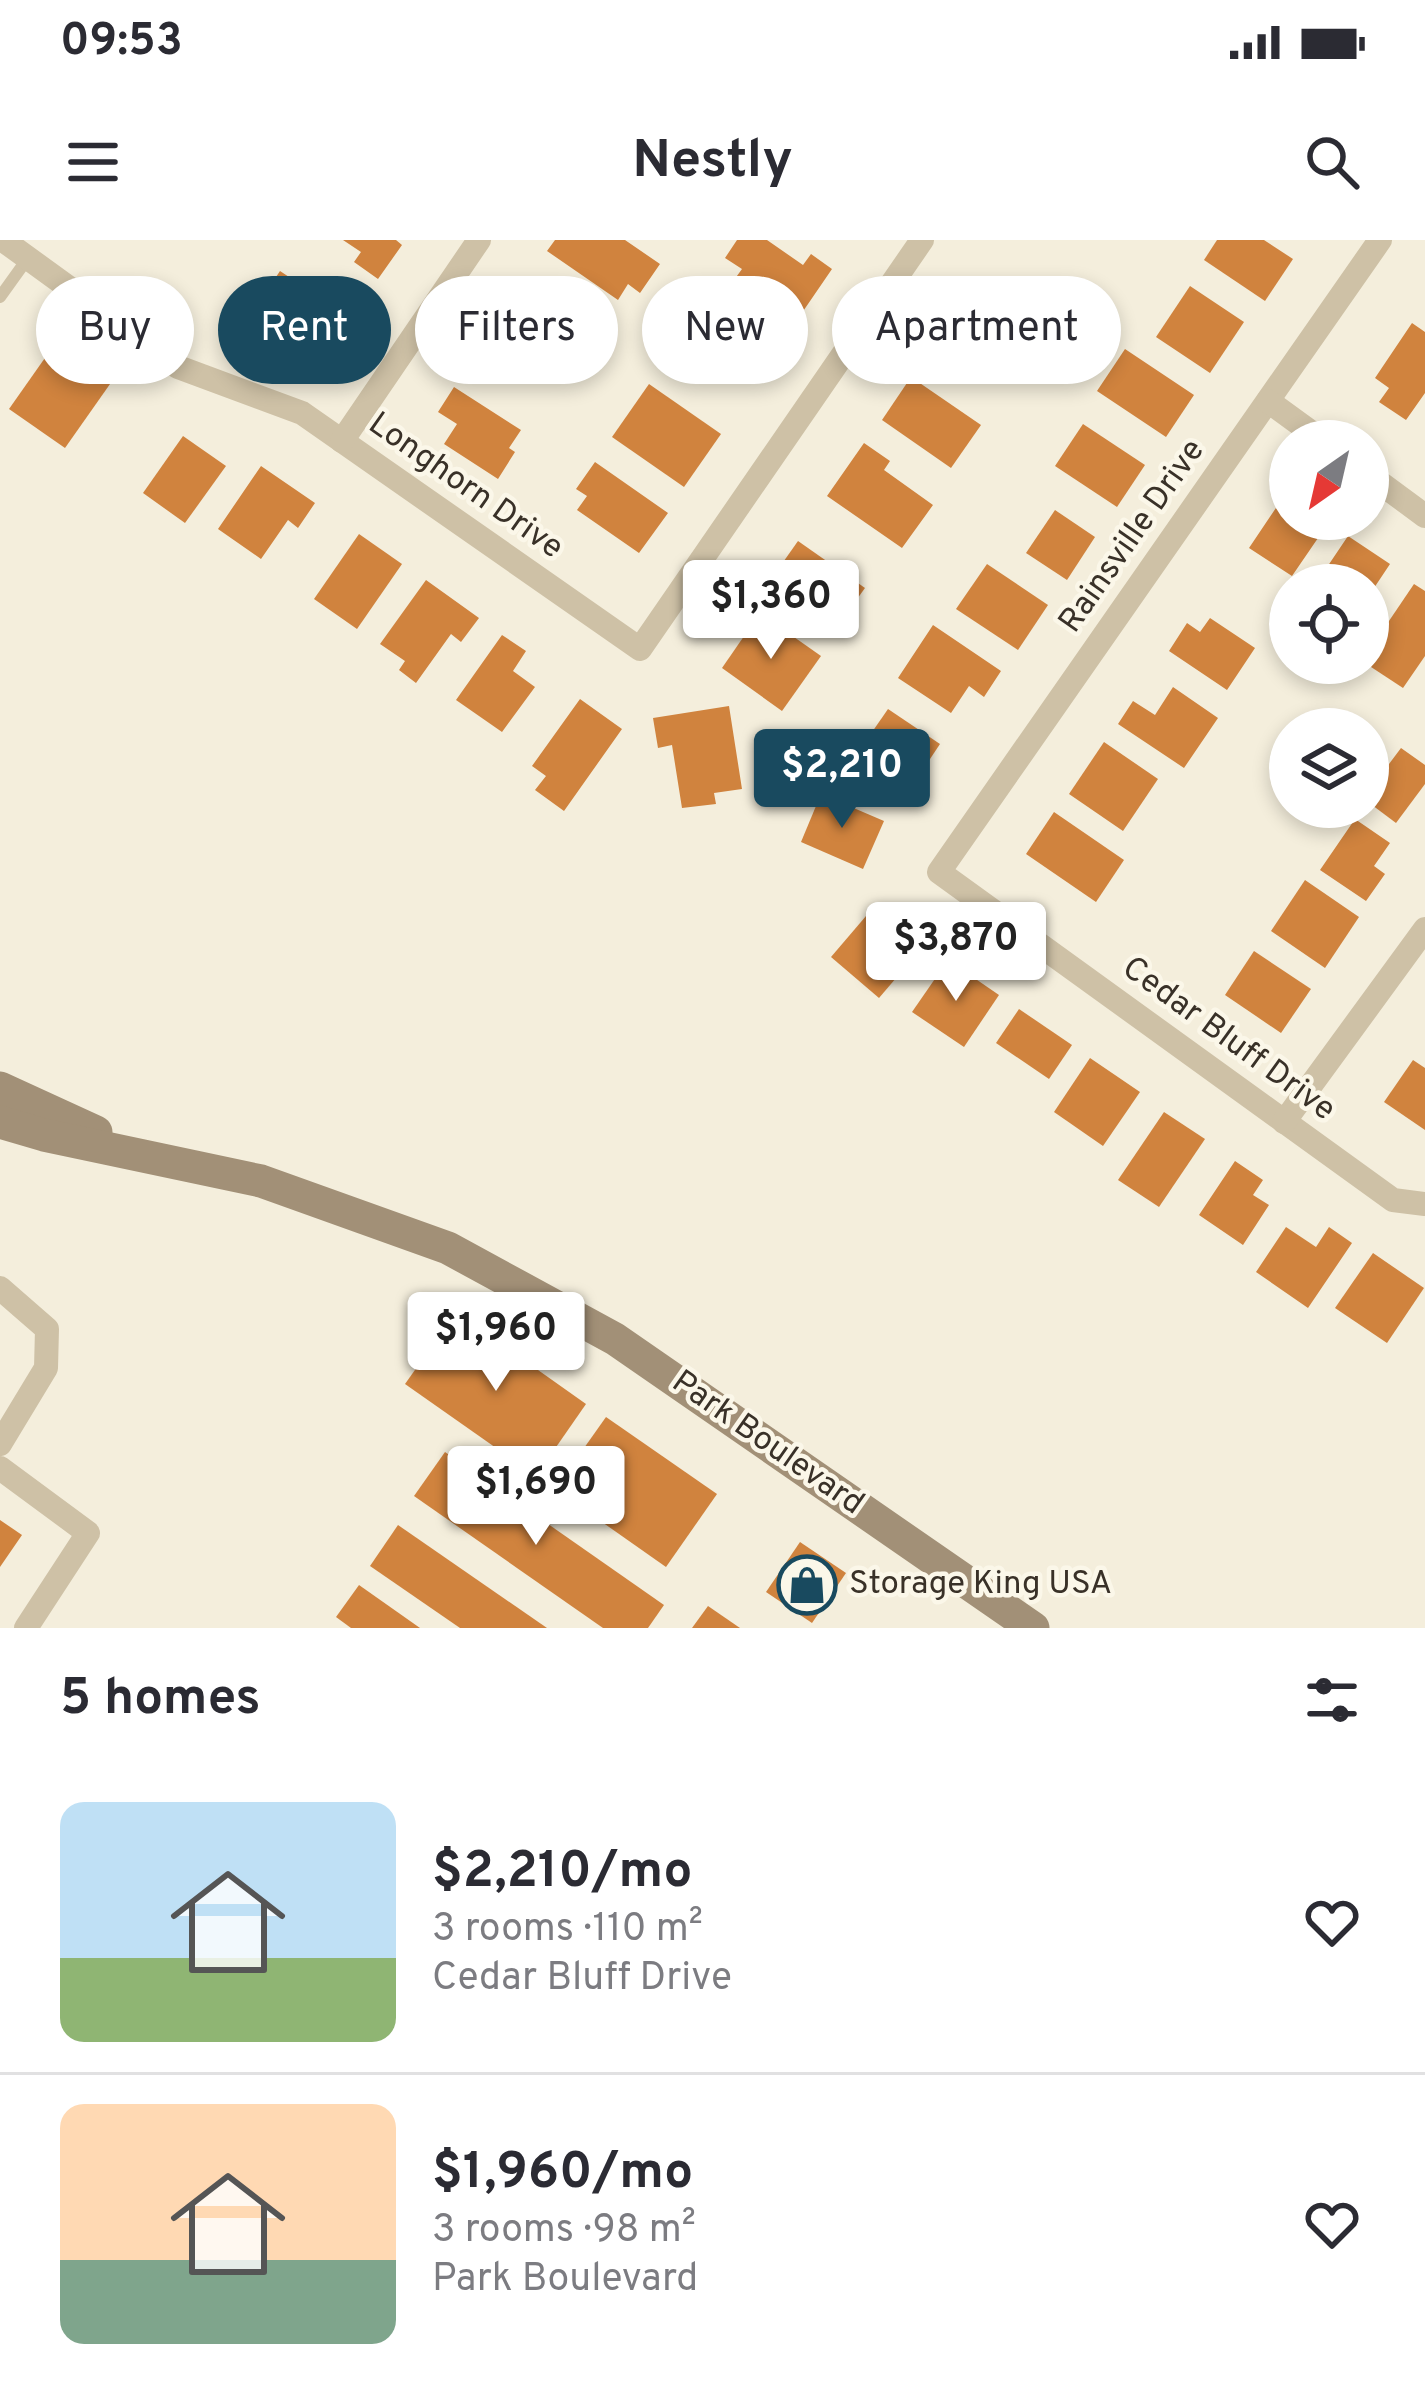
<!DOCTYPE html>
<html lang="en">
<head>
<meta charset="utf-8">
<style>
  body { margin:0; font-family:Overpass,sans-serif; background:#f7f7f7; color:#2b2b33; height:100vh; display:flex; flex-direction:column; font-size:45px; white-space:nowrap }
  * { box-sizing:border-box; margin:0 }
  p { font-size:39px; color:#7c7c81 }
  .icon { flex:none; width:66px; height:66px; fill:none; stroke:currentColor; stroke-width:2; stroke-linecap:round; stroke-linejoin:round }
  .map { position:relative; height:1388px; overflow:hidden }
  .drawer { display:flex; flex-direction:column; background:#fff; flex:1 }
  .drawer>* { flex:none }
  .guide { position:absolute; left:36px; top:36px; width:1353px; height:108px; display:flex; gap:24px }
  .needle { width:78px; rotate:214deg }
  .tools { position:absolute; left:1269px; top:180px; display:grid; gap:24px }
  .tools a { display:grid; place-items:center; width:120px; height:120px; border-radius:50%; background:#fff; box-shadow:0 6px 18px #0003; font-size:60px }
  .price { position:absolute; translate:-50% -102px; padding:0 27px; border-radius:12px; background:#fff; color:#222; font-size:39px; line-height:78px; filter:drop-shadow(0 3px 6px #0008) }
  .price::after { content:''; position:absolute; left:50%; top:72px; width:36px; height:27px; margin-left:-18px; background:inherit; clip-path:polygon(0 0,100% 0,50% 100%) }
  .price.on { background:#194a5f; color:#fff }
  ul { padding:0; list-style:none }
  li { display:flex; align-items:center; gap:36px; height:300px; padding:0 60px }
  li+li { border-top:3px solid #e1e1e2 }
  li span { display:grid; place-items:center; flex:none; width:336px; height:240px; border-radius:24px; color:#555 }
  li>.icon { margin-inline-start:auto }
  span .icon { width:144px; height:144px; fill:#fffc; stroke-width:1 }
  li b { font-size:51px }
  h2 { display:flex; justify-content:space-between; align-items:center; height:144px; padding:0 60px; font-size:51px }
  .chip { padding:0 42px; border-radius:54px; background:#fff; box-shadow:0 6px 18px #0003; font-size:42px; line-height:108px }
  .chip.on { background:#194a5f; color:#fff }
  .status { display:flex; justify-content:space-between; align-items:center; height:84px; padding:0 60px; background:#fff; direction:ltr }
  .status svg { height:33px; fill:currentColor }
  header { display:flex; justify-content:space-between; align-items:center; height:156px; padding:0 60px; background:#fff; font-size:54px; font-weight:700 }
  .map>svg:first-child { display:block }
</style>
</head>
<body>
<div class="status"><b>09:53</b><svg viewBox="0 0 49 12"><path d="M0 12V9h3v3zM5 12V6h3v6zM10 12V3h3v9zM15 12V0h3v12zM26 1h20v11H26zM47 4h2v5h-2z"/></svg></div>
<header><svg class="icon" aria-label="menu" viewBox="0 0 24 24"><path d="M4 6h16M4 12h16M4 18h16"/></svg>Nestly<svg class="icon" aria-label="search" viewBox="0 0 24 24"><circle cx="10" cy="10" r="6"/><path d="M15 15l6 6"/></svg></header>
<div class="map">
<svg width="1425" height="1388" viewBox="0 0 1425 1388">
  <rect width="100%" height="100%" fill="#f4eedc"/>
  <g fill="#d0833e">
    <path d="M 343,0 L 396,0 L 402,5 L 378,39 L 354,22 L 361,12 Z"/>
    <path d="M 555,0 L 625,0 L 660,24 L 640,53 L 628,44 L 618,60 L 547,11 Z"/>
    <path d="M 737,0 L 767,0 L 803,25 L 811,14 L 832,29 L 795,83 L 734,40 L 742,29 L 725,18 Z"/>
    <path d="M 1217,0 L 1264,0 L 1293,19 L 1265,61 L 1204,20 Z"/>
    <path d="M 280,31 L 351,78 L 334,104 L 318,93 L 305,112 L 250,76 Z"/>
    <path d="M 1190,46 L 1244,82 L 1210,133 L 1156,97 Z"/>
    <path d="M 523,50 L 586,92 L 557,137 L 493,95 Z"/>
    <path d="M 719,64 L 782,107 L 764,133 L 742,118 L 727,140 L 683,110 L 690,100 L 678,91 L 693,70 L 708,80 Z"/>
    <path d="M 1412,83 L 1425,92 L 1425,153 L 1406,180 L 1379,162 L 1389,148 L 1375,138 Z"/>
    <path d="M 66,88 L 122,127 L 65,208 L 9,169 Z"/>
    <path d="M 1125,109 L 1194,155 L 1166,197 L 1097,151 Z"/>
    <path d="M 911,137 L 981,185 L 951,228 L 882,180 Z"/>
    <path d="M 649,144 L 721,194 L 684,247 L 612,197 Z"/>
    <path d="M 454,147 L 521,190 L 509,208 L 515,212 L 498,239 L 444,204 L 457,184 L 438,172 Z"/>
    <path d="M 1083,184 L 1145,225 L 1117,267 L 1055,226 Z"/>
    <path d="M 183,196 L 226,226 L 185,283 L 143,253 Z"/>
    <path d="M 864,203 L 890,221 L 884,230 L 933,265 L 902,308 L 827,256 Z"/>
    <path d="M 595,222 L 668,273 L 639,313 L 577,270 L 587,256 L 576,249 Z"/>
    <path d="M 261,226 L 315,263 L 298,288 L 288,280 L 261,319 L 218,289 Z"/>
    <path d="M 1286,253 L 1290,256 L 1290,279 L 1329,282 L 1292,336 L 1249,308 Z"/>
    <path d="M 1055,270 L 1095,297 L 1067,340 L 1026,313 Z"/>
    <path d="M 359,294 L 402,324 L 357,389 L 314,359 Z"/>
    <path d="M 1348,296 L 1390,324 L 1368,357 L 1368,345 L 1315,345 Z"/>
    <path d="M 798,301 L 865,348 L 834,391 L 767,345 Z"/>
    <path d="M 987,324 L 1048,365 L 1018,410 L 956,369 Z"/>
    <path d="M 426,340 L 479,378 L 461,402 L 451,394 L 416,443 L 399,430 L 405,421 L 380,404 Z"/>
    <path d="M 1414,344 L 1425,351 L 1425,416 L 1403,448 L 1368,425 L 1368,412 Z"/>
    <path d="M 760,373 L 821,416 L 782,471 L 722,428 Z"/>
    <path d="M 1210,378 L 1255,408 L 1227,450 L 1169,411 L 1187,383 L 1200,392 Z"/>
    <path d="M 933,385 L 1001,431 L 984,457 L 969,446 L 951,473 L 898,438 Z"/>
    <path d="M 502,395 L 526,411 L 513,431 L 535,447 L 502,492 L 456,460 Z"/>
    <path d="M 1173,447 L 1218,478 L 1184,528 L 1118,484 L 1133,461 L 1155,475 Z"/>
    <path d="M 580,459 L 622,489 L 564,571 L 535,550 L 546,536 L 532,526 Z"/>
    <path d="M 729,466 L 742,549 L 714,553 L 716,564 L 682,568 L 672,505 L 658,508 L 653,478 Z"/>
    <path d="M 888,469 L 940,504 L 912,546 L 859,511 Z"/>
    <path d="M 1104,502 L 1158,539 L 1123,591 L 1069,554 Z"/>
    <path d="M 1401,508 L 1425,525 L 1425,544 L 1396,583 L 1368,562 L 1368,552 Z"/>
    <path d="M 821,554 L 884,581 L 863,629 L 801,602 Z"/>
    <path d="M 1054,572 L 1124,620 L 1096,662 L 1026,614 Z"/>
    <path d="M 1355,579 L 1390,603 L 1374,626 L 1385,634 L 1366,661 L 1320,630 Z"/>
    <path d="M 1305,640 L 1359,677 L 1325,728 L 1271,691 Z"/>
    <path d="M 872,669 L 920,710 L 879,758 L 831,717 Z"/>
    <path d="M 1254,711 L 1311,749 L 1281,793 L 1225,755 Z"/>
    <path d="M 948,720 L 999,755 L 964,807 L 912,772 Z"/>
    <path d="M 1019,769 L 1072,805 L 1049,839 L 996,803 Z"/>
    <path d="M 1090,818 L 1140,852 L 1103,906 L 1054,872 Z"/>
    <path d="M 1413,820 L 1425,828 L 1425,890 L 1384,862 Z"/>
    <path d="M 1164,872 L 1205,899 L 1159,967 L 1118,940 Z"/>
    <path d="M 1235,921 L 1263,940 L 1253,955 L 1269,965 L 1243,1005 L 1199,975 Z"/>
    <path d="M 1286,987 L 1316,1007 L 1329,987 L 1352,1003 L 1308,1068 L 1256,1032 Z"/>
    <path d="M 1373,1013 L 1424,1048 L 1387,1103 L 1335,1068 Z"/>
    <path d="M 456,1072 L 586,1164 L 536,1236 L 405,1144 Z"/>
    <path d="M 606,1177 L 717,1254 L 666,1327 L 555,1249 Z"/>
    <path d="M 445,1212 L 664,1365 L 648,1388 L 603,1388 L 414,1256 Z"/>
    <path d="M 0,1280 L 22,1295 L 0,1327 Z"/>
    <path d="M 398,1285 L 547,1388 L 460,1388 L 370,1326 Z"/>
    <path d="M 800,1302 L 846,1333 L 812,1383 L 766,1352 Z"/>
    <path d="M 359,1345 L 420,1388 L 351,1388 L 336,1377 Z"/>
    <path d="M 708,1366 L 740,1388 L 692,1388 Z"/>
  </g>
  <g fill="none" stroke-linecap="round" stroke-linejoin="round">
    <path stroke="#cec1a6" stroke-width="12" d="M 0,57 L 28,18"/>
    <g stroke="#cec1a6" stroke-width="24">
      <path d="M 3,0 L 178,127 L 302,173 L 640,409 L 922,0"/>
      <path d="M 1380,0 L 939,632 L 1393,960 L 1425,964"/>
      <path d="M 1268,161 L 1323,201"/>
      <path d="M 342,201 L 479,0"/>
      <path d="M 1368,234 L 1425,276"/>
      <path d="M 1284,882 L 1425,689"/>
      <path d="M 0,1048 L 47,1089 L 46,1128 L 0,1204"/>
      <path d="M 0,1228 L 88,1293 L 26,1388"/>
    </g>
    <g stroke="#a29077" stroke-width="33">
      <path d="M 0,848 L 96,892"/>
      <path d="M 0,882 L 44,895 L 261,941 L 448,1008 L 615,1099 L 1033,1388"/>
    </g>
  </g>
  <defs>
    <g id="shop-ring" transform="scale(3)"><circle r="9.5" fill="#fbf7e9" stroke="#194a5f" stroke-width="1.5"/><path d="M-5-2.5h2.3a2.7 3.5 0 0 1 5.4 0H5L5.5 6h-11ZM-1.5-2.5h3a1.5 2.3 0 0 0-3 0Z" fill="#194a5f"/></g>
  </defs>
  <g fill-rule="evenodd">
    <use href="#shop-ring" x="807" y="1345"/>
  </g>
  <g text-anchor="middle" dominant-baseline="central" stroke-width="9" stroke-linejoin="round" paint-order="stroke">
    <g font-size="33" fill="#393128" stroke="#fbf7e9">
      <text transform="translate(465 247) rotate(35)">Longhorn Drive</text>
      <text transform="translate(1133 297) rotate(-55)">Rainsville Drive</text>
      <text transform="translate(1228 800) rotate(36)">Cedar Bluff Drive</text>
      <text transform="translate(767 1204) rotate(35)">Park Boulevard</text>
    </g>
    <g font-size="33" fill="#393128" stroke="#fbf7e9" text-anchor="start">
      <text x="849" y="1345">Storage King USA</text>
    </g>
  </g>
</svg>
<div class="tools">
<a><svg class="needle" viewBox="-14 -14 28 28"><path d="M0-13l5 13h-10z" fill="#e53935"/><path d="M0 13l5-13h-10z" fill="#7c7c81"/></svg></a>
<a><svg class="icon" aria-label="locate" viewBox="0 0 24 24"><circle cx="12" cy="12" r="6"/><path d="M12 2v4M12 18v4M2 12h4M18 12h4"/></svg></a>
<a><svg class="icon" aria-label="layers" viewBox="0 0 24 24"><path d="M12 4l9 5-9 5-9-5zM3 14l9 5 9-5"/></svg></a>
</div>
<b class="price" style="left:771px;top:422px">$1,360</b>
<b class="price on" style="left:842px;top:591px">$2,210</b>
<b class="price" style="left:956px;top:764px">$3,870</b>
<b class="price" style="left:496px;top:1154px">$1,960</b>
<b class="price" style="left:536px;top:1308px">$1,690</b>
<div class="guide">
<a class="chip">Buy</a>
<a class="chip on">Rent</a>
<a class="chip">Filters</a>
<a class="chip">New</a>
<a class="chip">Apartment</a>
</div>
</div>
<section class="drawer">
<h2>5 homes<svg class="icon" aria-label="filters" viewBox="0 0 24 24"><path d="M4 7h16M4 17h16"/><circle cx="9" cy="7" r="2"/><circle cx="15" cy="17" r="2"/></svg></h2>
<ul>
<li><span style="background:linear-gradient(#bfe0f5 65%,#8fb573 0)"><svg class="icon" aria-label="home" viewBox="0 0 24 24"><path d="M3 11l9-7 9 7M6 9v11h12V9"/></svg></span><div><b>$2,210/mo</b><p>3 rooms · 110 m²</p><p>Cedar Bluff Drive</p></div><svg class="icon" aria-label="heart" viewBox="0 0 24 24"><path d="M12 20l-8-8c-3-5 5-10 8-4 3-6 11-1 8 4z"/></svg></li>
<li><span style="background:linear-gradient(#ffd9b3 65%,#7fa58c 0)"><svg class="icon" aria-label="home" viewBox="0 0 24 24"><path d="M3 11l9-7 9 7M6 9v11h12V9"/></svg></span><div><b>$1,960/mo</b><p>3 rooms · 98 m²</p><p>Park Boulevard</p></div><svg class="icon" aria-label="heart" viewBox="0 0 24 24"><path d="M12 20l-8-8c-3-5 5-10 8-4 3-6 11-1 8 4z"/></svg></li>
</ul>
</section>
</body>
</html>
